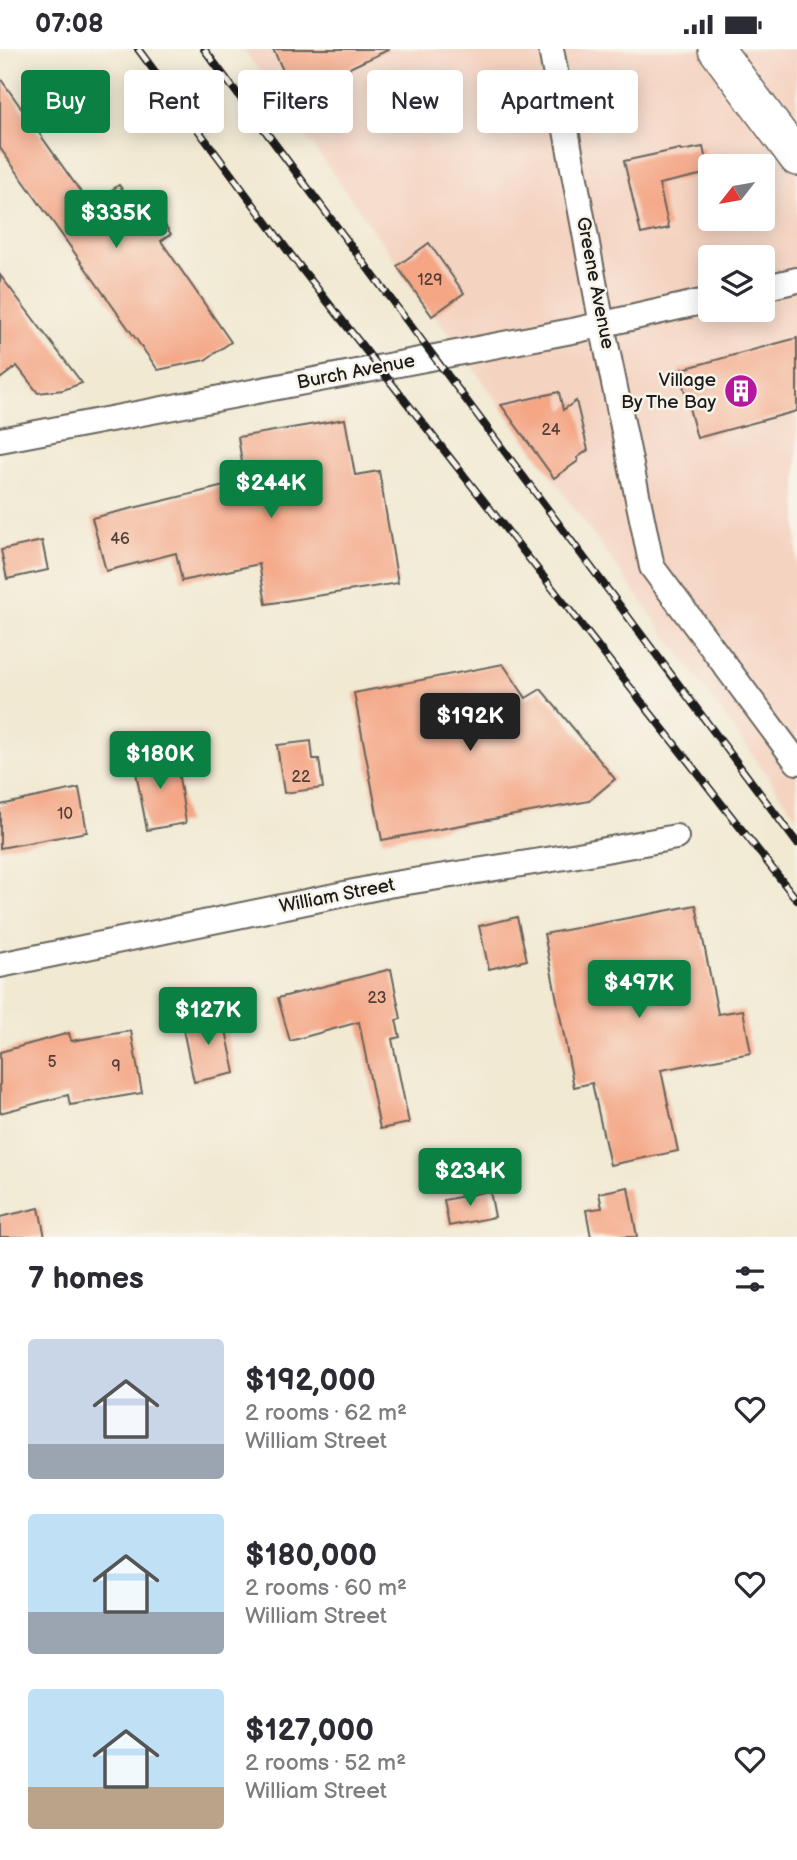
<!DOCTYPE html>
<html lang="en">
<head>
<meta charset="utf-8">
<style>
  body { margin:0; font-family:"Balsamiq Sans",sans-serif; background:#f2f2f3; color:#2b2b33; height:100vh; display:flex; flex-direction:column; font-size:26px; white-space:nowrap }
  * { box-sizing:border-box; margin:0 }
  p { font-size:23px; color:#7c7c81 }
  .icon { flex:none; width:38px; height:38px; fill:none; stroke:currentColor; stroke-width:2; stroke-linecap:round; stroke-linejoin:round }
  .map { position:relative; height:1188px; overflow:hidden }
  .sheet { display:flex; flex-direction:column; background:#fff; flex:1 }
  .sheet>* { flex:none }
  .banner { position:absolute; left:21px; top:21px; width:756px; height:63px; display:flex; gap:14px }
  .needle { width:46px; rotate:239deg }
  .tools { position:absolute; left:698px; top:105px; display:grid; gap:14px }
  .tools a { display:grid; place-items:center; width:77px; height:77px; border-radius:7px; background:#fff; box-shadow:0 4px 18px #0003; font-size:35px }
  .price { position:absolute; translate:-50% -60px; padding:0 16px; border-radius:7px; background:#0b8043; color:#fff; font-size:23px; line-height:46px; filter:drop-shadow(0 2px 4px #0008) }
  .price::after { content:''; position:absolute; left:50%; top:42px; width:21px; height:16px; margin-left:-10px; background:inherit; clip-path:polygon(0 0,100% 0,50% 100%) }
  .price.on { background:#222; color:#fff }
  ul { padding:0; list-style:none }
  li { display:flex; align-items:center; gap:21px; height:175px; padding:0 28px }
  li span { display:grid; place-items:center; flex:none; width:196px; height:140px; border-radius:7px; color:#555 }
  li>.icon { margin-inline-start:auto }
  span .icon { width:84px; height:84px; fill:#fffc; stroke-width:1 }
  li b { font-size:30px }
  h2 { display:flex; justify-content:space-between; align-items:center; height:84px; padding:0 28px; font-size:30px }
  .pill { padding:0 24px; border-radius:7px; background:#fff; box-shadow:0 4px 18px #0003; font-size:24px; line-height:63px }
  .pill.on { background:#0b8043; color:#fff }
  .status { display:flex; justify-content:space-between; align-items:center; height:49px; padding:0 35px; background:#fff; direction:ltr }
  .status svg { height:19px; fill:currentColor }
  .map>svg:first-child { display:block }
</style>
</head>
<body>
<div class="status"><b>07:08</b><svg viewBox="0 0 49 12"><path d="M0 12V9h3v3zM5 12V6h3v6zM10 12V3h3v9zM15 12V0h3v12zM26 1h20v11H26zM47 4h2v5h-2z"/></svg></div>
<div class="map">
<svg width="797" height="1188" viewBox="0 0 797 1188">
  <rect width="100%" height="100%" fill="#f7f3e8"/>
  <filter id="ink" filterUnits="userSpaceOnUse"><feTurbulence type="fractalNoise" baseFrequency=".0143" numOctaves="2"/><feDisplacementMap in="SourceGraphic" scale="14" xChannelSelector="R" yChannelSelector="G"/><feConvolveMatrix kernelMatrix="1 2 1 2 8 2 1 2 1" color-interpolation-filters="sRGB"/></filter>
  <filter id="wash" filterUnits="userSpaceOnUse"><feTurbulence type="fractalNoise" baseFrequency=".00686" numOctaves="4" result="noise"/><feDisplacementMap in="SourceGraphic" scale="28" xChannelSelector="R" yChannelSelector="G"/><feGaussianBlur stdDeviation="1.57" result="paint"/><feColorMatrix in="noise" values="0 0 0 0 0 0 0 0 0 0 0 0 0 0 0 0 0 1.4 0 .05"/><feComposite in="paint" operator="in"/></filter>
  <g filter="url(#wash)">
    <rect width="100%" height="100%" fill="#f1e9d2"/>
    <path fill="#f5d3c1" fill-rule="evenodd" d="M 243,0 L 797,0 L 797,768 ZM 710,117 L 763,117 L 763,170 L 710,170 ZM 710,208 L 763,208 L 763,261 L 710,261 Z"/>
    <g id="blocks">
      <g fill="#f4a685">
        <path d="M 273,0 L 390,0 L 294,45 Z"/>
        <path d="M 0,29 L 90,156 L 119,136 L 135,158 L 147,150 L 171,185 L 161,192 L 231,293 L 205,311 L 158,321 L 0,99 Z"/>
        <path d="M 703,98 L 709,124 L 659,135 L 669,179 L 641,185 L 624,112 L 680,100 L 681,102 Z"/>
        <path d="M 429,194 L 464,244 L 432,267 L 397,217 Z"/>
        <path d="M 0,226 L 82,334 L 63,341 L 38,344 L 17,317 L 0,330 Z"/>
        <path d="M 797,289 L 797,362 L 697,389 L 679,321 Z"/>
        <path d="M 559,343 L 563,361 L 576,352 L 588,401 L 577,409 L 578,412 L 554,429 L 501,356 Z"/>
        <path d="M 345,370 L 355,426 L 379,422 L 398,534 L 266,555 L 259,515 L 182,532 L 176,504 L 106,522 L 92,469 L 245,432 L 238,388 Z"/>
        <path d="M 42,492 L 48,521 L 7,530 L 1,501 Z"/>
        <path d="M 503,615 L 526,649 L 541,640 L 615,730 L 589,752 L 382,791 L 354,644 Z"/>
        <path d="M 311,692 L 313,710 L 319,710 L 323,739 L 284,744 L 277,696 Z"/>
        <path d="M 164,703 L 165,710 L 176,708 L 186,774 L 147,781 L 133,708 Z"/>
        <path d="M 79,739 L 87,783 L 0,799 L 0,756 Z"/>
        <path d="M 696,856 L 718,965 L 743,961 L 751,1004 L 661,1021 L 678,1102 L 610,1116 L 592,1034 L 574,1038 L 544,885 Z"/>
        <path d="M 517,868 L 527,911 L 489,920 L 479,877 Z"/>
        <path d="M 391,920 L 401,970 L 396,971 L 400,988 L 392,990 L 409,1074 L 380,1080 L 359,973 L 290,992 L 278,949 Z"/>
        <path d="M 222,962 L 235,1024 L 194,1033 L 181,971 Z"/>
        <path d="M 131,982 L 142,1044 L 70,1056 L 68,1046 L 0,1064 L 0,1003 L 69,984 L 71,992 Z"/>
        <path d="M 628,1138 L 637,1188 L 591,1188 L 586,1161 L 602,1159 L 599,1144 Z"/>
        <path d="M 490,1142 L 495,1168 L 449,1177 L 444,1151 Z"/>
        <path d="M 39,1159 L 45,1188 L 0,1188 L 0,1168 Z"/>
      </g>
    </g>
  </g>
  <g filter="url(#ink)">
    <use href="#blocks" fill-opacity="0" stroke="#67645c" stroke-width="2"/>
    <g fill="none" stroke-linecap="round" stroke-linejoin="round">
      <g stroke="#67645c" stroke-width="28">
        <g id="minor">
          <path d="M 551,0 L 602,276 L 652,518 L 797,713"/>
          <path d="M 763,239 L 797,231"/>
          <path d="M 0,391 L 577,281 L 710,251"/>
          <path d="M 0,916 L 388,836 L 578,806 L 676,788"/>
        </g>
      </g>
      <g stroke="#67645c" stroke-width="38">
        <path id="secondary" d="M 716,0 L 797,109"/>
      </g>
      <use href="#minor" stroke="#fff" stroke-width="24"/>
      <use href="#secondary" stroke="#fff" stroke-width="35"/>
      <g stroke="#1c1c1c" stroke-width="8">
        <g id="rail">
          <path d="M 138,0 L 294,210 L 797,851"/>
          <path d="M 204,0 L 797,794"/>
        </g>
      </g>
      <use href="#rail" stroke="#f7f3e8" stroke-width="5" stroke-dasharray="16" stroke-linecap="butt"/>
    </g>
  </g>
  <defs>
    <g id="building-disc" transform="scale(1.75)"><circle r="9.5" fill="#b5179e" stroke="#f7f3e8"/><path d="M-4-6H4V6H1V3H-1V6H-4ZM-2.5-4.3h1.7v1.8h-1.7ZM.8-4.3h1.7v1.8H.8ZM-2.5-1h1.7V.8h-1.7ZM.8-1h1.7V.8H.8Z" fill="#fff"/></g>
  </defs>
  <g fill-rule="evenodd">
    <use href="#building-disc" x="741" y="342"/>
  </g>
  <g text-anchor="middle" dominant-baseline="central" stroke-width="5" stroke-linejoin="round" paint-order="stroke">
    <g font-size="16" fill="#523e36">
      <text x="430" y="231">129</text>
      <text x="551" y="381">24</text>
      <text x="120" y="490">46</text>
      <text x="301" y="728">22</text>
      <text x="65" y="765">10</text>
      <text x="377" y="949">23</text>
      <text x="52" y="1013">5</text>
      <text x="116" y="1017">9</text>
    </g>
    <g font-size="19" fill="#1c1c1c" stroke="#f7f3e8">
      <text transform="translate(595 234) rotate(79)">Greene Avenue</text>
      <text transform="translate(356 323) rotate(-11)">Burch Avenue</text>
      <text transform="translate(337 847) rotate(-11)">William Street</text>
    </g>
    <g font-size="19" fill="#1c1c1c" stroke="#f7f3e8" text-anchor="end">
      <text x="716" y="331">Village<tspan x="716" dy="22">By The Bay</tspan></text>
    </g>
  </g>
</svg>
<div class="tools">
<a><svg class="needle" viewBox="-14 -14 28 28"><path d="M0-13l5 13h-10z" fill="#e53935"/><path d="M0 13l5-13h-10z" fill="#7c7c81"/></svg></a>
<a><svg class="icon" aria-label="layers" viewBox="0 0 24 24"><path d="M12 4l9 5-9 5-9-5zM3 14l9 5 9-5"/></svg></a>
</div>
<b class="price" style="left:116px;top:201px">$335K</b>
<b class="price" style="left:271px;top:471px">$244K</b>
<b class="price on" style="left:470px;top:704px">$192K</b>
<b class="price" style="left:160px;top:742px">$180K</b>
<b class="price" style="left:639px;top:971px">$497K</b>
<b class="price" style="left:208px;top:998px">$127K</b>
<b class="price" style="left:470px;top:1159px">$234K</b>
<div class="banner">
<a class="pill on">Buy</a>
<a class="pill">Rent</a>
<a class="pill">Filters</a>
<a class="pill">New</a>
<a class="pill">Apartment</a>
</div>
</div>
<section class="sheet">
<h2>7 homes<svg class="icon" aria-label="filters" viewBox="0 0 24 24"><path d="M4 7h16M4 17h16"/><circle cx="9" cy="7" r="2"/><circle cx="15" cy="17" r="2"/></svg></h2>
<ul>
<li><span style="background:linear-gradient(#c9d6e8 75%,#9aa5b1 0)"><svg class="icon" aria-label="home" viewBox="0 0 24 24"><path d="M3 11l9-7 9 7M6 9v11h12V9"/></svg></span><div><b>$192,000</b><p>2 rooms · 62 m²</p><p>William Street</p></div><svg class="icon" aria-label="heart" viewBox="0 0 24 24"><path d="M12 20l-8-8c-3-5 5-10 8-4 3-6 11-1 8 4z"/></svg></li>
<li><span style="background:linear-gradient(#bfe0f5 70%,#9aa5b1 0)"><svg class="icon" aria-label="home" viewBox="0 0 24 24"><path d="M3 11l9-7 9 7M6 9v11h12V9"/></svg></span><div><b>$180,000</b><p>2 rooms · 60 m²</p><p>William Street</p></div><svg class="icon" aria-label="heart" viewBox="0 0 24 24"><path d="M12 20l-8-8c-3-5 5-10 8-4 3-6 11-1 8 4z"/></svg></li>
<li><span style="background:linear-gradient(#bfe0f5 70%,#b9a48a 0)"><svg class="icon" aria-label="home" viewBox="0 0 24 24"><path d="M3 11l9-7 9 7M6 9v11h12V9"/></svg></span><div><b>$127,000</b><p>2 rooms · 52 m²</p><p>William Street</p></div><svg class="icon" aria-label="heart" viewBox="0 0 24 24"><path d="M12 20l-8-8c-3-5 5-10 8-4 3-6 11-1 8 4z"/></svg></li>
</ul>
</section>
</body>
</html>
